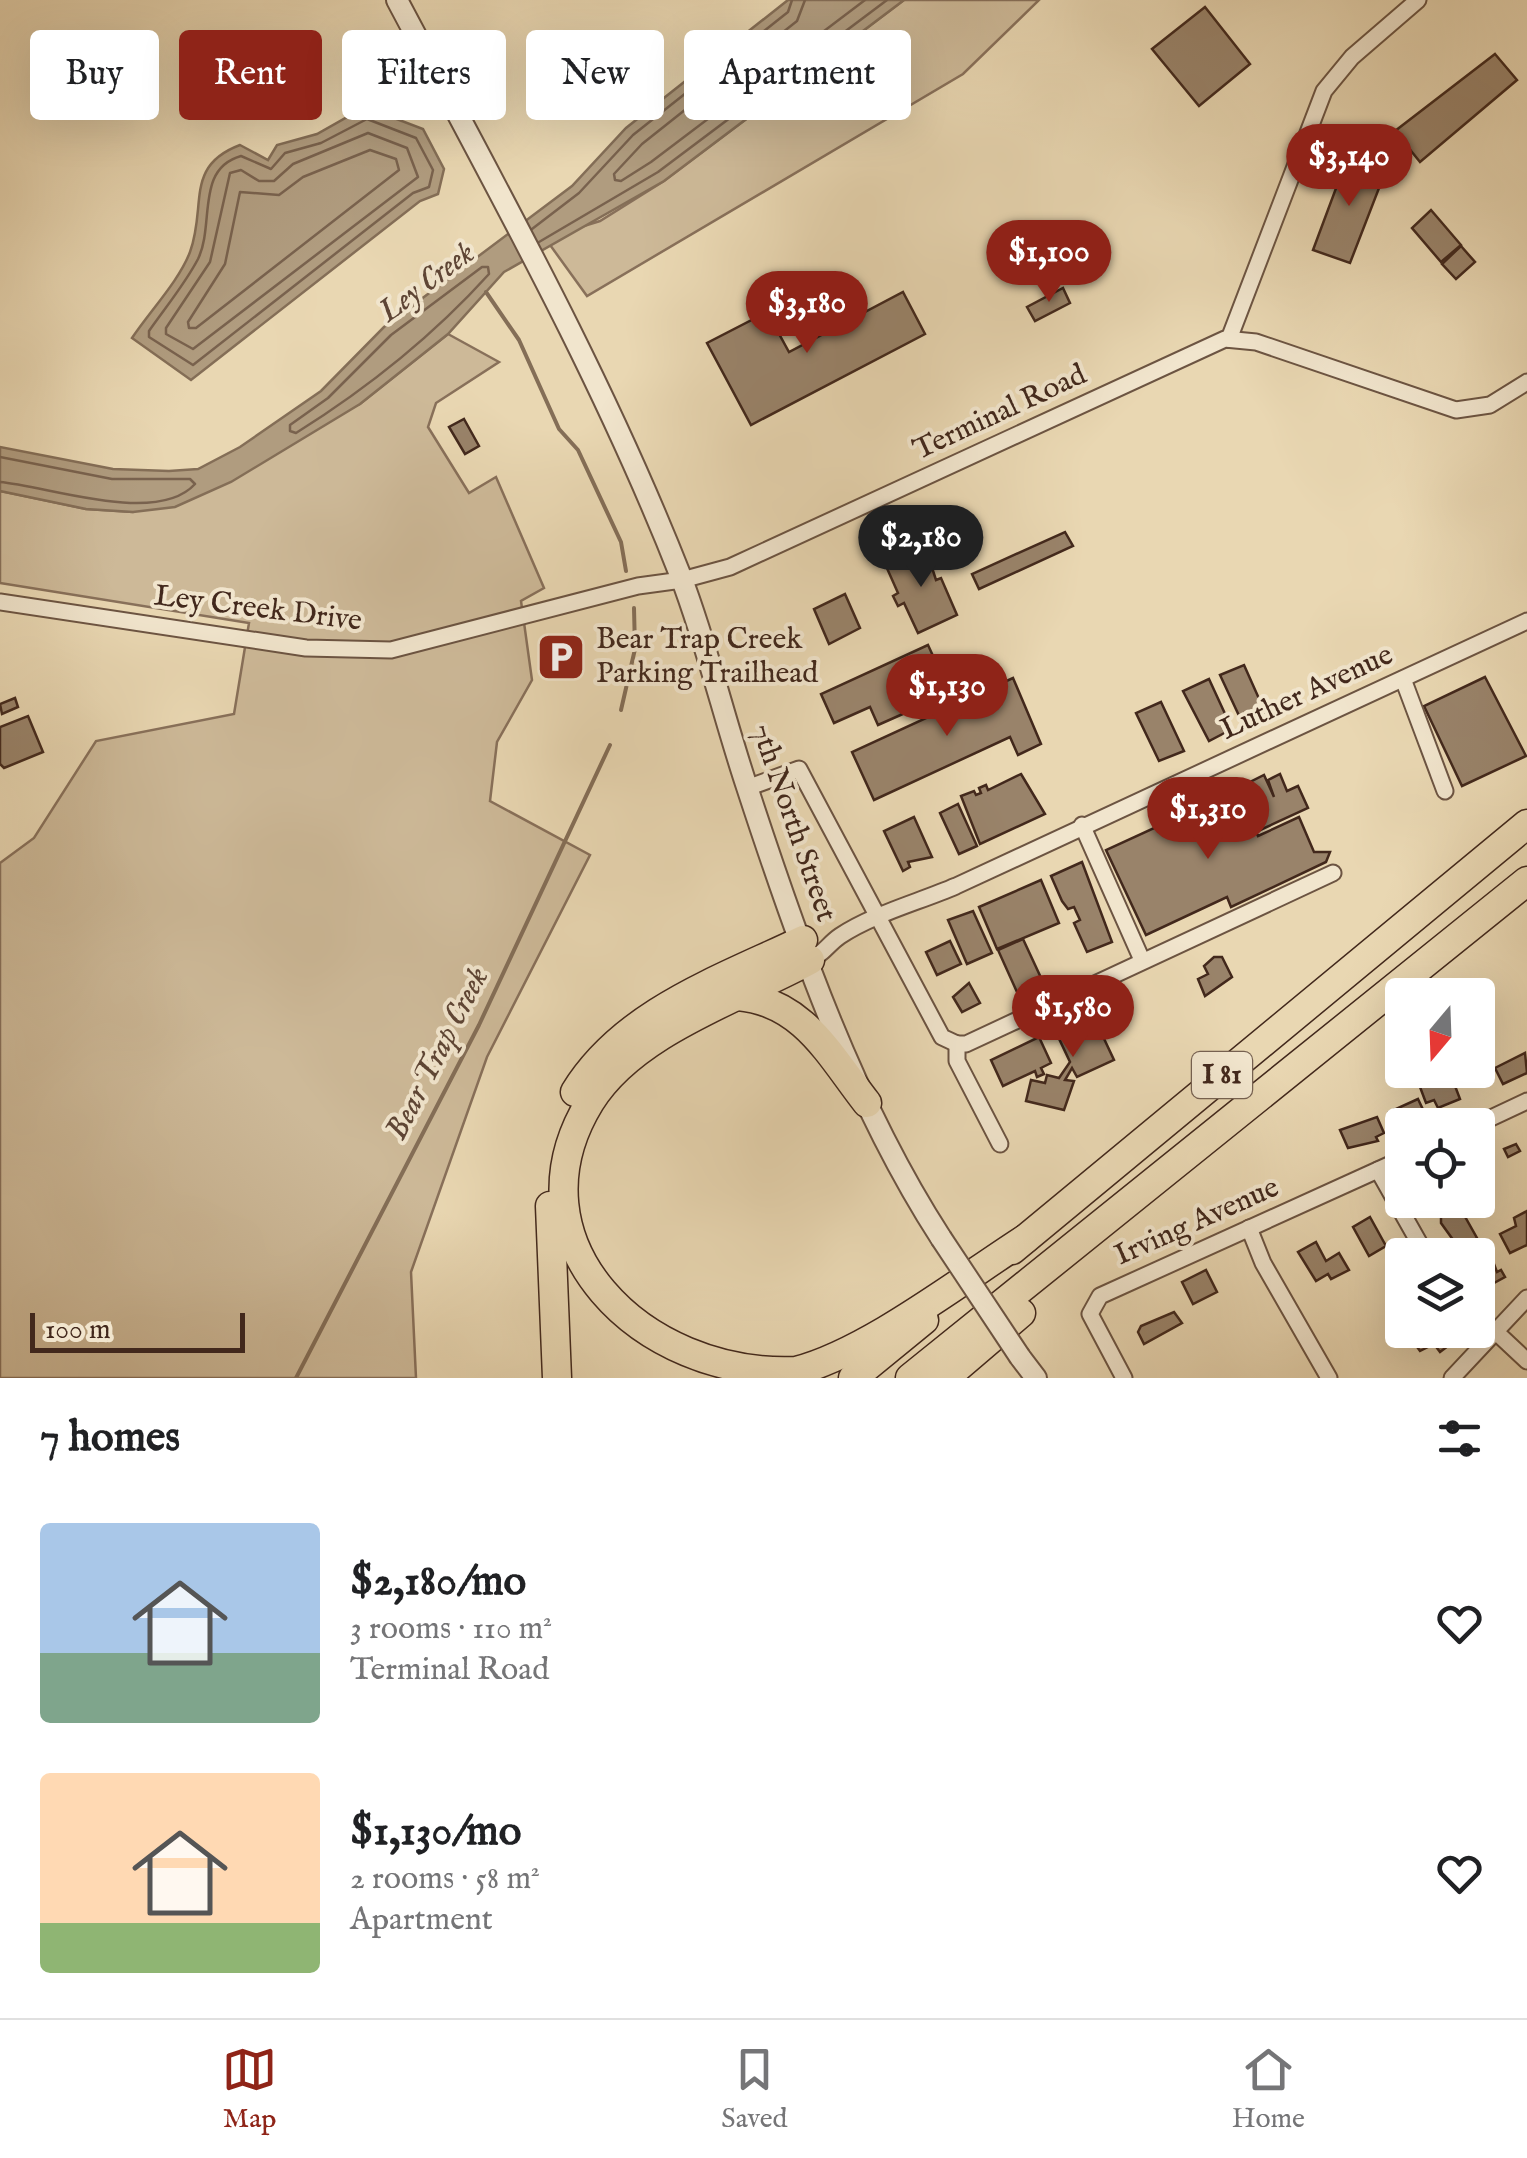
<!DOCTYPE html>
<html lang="en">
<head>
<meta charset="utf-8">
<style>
  body { margin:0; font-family:"IM FELL English",serif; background:#f6f6f6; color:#202124; height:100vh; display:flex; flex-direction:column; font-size:38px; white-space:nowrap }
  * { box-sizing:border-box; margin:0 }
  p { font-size:32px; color:#757577 }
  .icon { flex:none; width:55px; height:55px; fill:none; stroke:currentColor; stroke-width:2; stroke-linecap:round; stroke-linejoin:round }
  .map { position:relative; height:1378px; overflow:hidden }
  .details { display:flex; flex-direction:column; background:#fff; flex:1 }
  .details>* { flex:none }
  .hud { position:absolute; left:30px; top:30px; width:1000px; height:90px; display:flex; gap:20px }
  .needle { width:65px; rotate:199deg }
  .controls { position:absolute; left:1385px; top:978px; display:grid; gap:20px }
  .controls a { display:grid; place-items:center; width:110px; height:110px; border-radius:10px; background:#fff; box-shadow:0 10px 40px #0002; font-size:50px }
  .scale { position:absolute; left:30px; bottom:25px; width:215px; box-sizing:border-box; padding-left:10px; border:5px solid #42281c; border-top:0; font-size:28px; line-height:35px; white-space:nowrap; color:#42281c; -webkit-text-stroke:8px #f1e5cd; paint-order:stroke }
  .price { position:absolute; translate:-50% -85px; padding:0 22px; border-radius:35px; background:#8f2418; color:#fff; font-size:32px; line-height:65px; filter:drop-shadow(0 2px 5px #0008) }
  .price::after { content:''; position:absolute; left:50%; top:60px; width:30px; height:22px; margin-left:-15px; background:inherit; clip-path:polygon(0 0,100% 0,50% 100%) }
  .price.on { background:#222; color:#fff }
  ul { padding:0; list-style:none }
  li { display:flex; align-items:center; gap:30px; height:250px; padding:0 40px }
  li span { display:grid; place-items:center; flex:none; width:280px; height:200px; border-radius:10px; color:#555 }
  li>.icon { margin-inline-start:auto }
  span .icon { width:120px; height:120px; fill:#fffc; stroke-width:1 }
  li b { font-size:42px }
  h2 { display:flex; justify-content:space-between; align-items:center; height:120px; padding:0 40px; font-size:42px }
  .tag { padding:0 35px; border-radius:10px; background:#fff; box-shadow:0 10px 40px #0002; font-size:35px; line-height:90px }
  .tag.on { background:#8f2418; color:#fff }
  .dock { display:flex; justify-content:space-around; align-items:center; height:140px; border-top:2px solid #e0e0e0; background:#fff; font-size:28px; color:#757577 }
  .dock a { display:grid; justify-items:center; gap:5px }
  .dock .on { color:#8f2418 }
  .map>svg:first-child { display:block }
</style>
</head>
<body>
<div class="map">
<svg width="1527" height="1378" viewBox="0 0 1527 1378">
  <rect width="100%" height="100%" fill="#e9d7b2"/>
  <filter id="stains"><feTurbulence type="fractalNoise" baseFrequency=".002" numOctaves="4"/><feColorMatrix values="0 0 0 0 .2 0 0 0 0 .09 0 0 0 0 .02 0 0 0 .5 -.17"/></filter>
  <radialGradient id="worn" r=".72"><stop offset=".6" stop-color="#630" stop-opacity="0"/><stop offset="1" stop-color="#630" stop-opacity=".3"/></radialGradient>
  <g fill="#cdb998" stroke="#88705a" stroke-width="2.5">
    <path d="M 904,0 L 1039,0 L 963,74 L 587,296 L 545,238 L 600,221 L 664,181 Z"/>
    <path d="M 448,334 L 499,362 L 436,403 L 428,427 L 469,493 L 496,477 L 544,588 L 521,601 L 532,680 L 497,742 L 490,801 L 590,855 L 487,1057 L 411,1272 L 416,1378 L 0,1378 L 0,863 L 34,838 L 96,741 L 234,714 L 249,623 L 0,583 L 0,491 L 86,509 L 133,512 L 360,404 Z"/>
  </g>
  <g fill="#b09c7f" stroke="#846e57" stroke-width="2.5">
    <path d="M 788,0 L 904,0 L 664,181 L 504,272 L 448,334 L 360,404 L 231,482 L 175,507 L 133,512 L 86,509 L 0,491 L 0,447 L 113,469 L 169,471 L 198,469 L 240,447 L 321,391 L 384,327 L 572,186 L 626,128 Z"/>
    <path d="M 365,107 L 423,129 L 444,169 L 438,194 L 420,201 L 191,380 L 132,338 C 150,311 179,281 190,252 C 207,206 184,166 240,145 L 268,160 L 277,145 L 317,134 Z"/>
  </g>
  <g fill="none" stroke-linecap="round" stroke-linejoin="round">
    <g stroke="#79624e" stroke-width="2.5">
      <path d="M 805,0 L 797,21 L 642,144 L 614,174 L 615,180 L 621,181 L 651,162 L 865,0"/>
      <path d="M 367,119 L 416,138 L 433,170 L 429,187 L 413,193 L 193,365 L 149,337 L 149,331 C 165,308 185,284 198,259 C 215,224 195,169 241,156 L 271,169 L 285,153 L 321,143 Z"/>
      <path d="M 368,133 L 407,148 L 418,177 L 193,349 L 166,334 L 166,328 L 210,262 L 230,173 L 241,170 L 259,181 L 274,181 L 293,164 Z"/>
      <path d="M 370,150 L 396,159 L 399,170 L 196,328 L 189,328 L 188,322 L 225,264 L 240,192 L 279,195 L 303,177 Z"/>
      <path d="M 532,229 L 579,193 L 633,135 L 788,12 L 792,0"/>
      <path d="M 539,242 L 658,172 L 887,0"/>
      <path d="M 482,267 L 488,267 L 489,274 C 432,337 368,388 296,433 L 290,431 L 290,425 L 328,398 L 391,335 Z"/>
      <path d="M 0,457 L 112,479 L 190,479 L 195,484 C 157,526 48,486 0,482"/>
    </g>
    <g stroke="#846e57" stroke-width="4">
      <path d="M 486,292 L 519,340 L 559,429 L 578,450 L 621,542 L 626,571"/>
      <path d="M 621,710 L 635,649 L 634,608"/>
      <path d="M 296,1378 L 479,1025 L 610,745"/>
    </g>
  </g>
  <g fill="#99836a" stroke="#42281c" stroke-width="2.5">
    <path d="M 1205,7 L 1250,64 L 1199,106 L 1152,49 Z"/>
    <path d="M 1495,54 L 1517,80 L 1420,162 L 1395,131 Z"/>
    <path d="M 1348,156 L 1386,170 L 1350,263 L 1313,250 Z"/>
    <path d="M 1431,210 L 1461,245 L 1441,262 L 1412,228 Z"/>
    <path d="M 1461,246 L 1475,262 L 1456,279 L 1442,264 Z"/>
    <path d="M 1063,288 L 1070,303 L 1035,321 L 1027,307 Z"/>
    <path d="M 903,292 L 925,334 L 751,425 L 707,343 L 767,312 L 789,352 Z"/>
    <path d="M 464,419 L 479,446 L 465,454 L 449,427 Z"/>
    <path d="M 1065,532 L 1073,546 L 979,589 L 972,574 Z"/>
    <path d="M 924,543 L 936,580 L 941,578 L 957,615 L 918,633 L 904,603 L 898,606 L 893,596 L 898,593 L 886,566 Z"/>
    <path d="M 845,594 L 860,628 L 829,644 L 814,609 Z"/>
    <path d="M 928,645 L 950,693 L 878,725 L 870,707 L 834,723 L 821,694 Z"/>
    <path d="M 1244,665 L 1265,712 L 1242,722 L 1220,675 Z"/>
    <path d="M 1485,677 L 1526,756 L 1462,786 L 1424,706 Z"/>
    <path d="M 1013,678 L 1041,744 L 1018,755 L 1010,737 L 874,800 L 852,752 Z"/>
    <path d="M 1209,679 L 1232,729 L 1209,741 L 1183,691 Z"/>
    <path d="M 15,698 L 18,707 L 2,714 L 0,704 Z"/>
    <path d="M 1161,702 L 1184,751 L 1159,761 L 1136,713 Z"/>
    <path d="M 28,716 L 43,752 L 4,768 L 0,764 L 0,727 Z"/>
    <path d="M 1021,774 L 1045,814 L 980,844 L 961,796 L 974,791 L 976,795 L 981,793 L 979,788 L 986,785 L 988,790 Z"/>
    <path d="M 1280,774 L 1287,791 L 1298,786 L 1308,808 L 1258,831 L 1238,788 L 1264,775 L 1274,797 L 1268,780 Z"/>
    <path d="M 1237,790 L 1258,836 L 1299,817 L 1314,852 L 1330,852 L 1326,862 L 1231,907 L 1227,897 L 1146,935 L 1106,850 Z"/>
    <path d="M 958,804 L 977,846 L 959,854 L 940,813 Z"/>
    <path d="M 914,817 L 932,857 L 908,862 L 910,867 L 903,871 L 884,831 Z"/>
    <path d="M 1082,862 L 1112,942 L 1087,952 L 1074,923 L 1080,920 L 1074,907 L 1068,909 L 1062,901 L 1051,876 Z"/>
    <path d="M 1041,880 L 1059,923 L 997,949 L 979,907 Z"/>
    <path d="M 973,911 L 992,953 L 967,964 L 948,920 Z"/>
    <path d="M 1023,939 L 1042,980 L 1017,992 L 998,950 Z"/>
    <path d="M 950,941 L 961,964 L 937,975 L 926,952 Z"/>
    <path d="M 1214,957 L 1222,957 L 1232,977 L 1205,996 L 1198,979 L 1208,974 L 1204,966 Z"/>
    <path d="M 969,983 L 980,1003 L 962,1012 L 953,997 Z"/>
    <path d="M 1091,1011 L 1114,1060 L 1077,1077 L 1072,1068 L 1065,1080 L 1074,1081 L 1064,1110 L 1026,1101 L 1031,1080 L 1045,1083 L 1047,1075 L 1059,1078 L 1070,1062 L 1054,1028 Z"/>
    <path d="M 1039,1037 L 1051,1063 L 1041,1068 L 1044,1074 L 1037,1077 L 1035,1071 L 1003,1086 L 991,1060 Z"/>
    <path d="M 1481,1046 L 1488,1063 L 1478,1068 L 1478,1047 Z"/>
    <path d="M 1525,1053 L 1527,1073 L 1503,1084 L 1495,1068 Z"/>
    <path d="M 1452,1078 L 1460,1099 L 1438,1108 L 1434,1100 L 1426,1103 L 1420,1087 Z"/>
    <path d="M 1418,1099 L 1426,1116 L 1397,1129 L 1389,1112 Z"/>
    <path d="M 1377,1117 L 1384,1133 L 1376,1137 L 1378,1141 L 1348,1148 L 1340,1130 Z"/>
    <path d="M 1516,1144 L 1520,1151 L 1508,1157 L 1504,1149 Z"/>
    <path d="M 1427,1200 L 1444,1200 L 1446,1204 L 1433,1211 Z"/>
    <path d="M 1463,1203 L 1467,1211 L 1463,1213 L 1477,1238 L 1459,1248 L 1441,1223 L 1441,1216 Z"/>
    <path d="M 1527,1211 L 1527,1245 L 1510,1253 L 1500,1234 L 1516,1226 L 1514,1218 Z"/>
    <path d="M 1370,1217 L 1386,1246 L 1369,1256 L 1353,1227 Z"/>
    <path d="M 1316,1242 L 1326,1261 L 1339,1253 L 1349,1270 L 1331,1279 L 1328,1274 L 1316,1281 L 1298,1252 Z"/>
    <path d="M 1486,1243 L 1497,1272 L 1501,1270 L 1505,1277 L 1481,1290 L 1478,1255 L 1466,1255 Z"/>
    <path d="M 1206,1270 L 1217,1292 L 1193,1304 L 1182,1282 Z"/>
    <path d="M 1402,1280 L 1402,1317 L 1387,1289 Z"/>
    <path d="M 1174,1312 L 1182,1323 L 1144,1344 L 1138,1332 L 1141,1326 Z"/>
    <path d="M 1411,1330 L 1425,1330 L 1428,1335 L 1449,1330 L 1456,1340 L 1440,1352 L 1434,1344 L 1420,1351 L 1407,1333 Z"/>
  </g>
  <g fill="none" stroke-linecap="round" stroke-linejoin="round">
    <g stroke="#6c5442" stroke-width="19">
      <g id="minor">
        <path d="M 1229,339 L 1324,91 L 1352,57 L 1418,0"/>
        <path d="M 0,602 L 306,648 L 391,650 L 638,586 L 682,580 L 730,567 L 1225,339 L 1256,342 L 1456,410 L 1490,405 L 1527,382"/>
        <path d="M 1403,679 L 1445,791"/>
        <path d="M 747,788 L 799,769 L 942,1037 L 957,1044"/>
        <path d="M 1082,825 L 1142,960"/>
        <path d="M 810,960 C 824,954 828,944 840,936 C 873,914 919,902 956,886 L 1527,621"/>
        <path d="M 957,1044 L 966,1044 L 1333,873"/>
        <path d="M 957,1044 L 957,1061 L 1000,1144"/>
        <path d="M 1476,1125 L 1527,1101"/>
        <path d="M 1378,1170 L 1426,1255"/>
        <path d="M 1249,1228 L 1263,1263 L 1329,1378"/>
        <path d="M 1496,1332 L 1527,1361"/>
        <path d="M 1124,1378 L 1090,1314 L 1100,1296 L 1402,1159"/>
        <path d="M 1452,1378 L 1527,1298"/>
      </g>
    </g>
    <g stroke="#6c5442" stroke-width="24">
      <g id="tertiary">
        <path d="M 397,0 C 497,189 603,378 681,577 C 707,645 724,718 747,787 C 797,940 853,1102 941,1238"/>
        <path d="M 1020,1357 L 1036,1378"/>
      </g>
    </g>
    <g stroke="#42281c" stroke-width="31">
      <g id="motorway">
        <path d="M 810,960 C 740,998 633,1032 590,1102 C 504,1242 642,1378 796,1371 C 867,1353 961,1280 1025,1239"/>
        <path d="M 738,996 C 804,1002 830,1056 867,1103"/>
        <path d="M 575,1092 C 624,1012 722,979 803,940"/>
        <path d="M 550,1206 L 557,1378"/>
        <path d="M 1012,1250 L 1527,824"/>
        <path d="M 853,1378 L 924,1320"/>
        <path d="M 910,1378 L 1527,881"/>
        <path d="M 945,1378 L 1021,1313"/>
      </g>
    </g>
    <use href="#minor" stroke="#f1e5cd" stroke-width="15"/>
    <use href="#tertiary" stroke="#f1e5cd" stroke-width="20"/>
    <use href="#motorway" stroke="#e9d7b2" stroke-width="28"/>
    <g stroke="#6c5442" stroke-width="24" stroke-linecap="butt">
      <path id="tertiary-bridge" d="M 941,1238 L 1020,1357"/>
    </g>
    <use href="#tertiary-bridge" stroke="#f1e5cd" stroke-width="20"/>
  </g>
  <defs>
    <g id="parking-square" transform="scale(2.5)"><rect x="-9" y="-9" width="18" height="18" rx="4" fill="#8f2418" stroke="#f1e5cd"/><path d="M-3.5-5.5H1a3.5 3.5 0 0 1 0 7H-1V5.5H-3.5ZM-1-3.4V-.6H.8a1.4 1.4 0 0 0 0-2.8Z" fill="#fff"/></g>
  </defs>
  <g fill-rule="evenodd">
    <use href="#parking-square" x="561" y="657"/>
  </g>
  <g text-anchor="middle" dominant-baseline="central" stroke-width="8" stroke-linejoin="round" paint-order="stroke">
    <rect fill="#f1e5cd" stroke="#766151" stroke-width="2.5" x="1192" y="1052" width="60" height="46" rx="8"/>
    <g font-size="28" font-weight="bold" fill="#42281c">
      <text x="1222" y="1075">I 81</text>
    </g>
    <g font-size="30" fill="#42281c" stroke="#f1e5cd">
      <text transform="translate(1000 413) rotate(-25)">Terminal Road</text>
      <text transform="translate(258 609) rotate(7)">Ley Creek Drive</text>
      <text transform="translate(1307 693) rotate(-25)">Luther Avenue</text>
      <text transform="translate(793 823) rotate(71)">7th North Street</text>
      <text transform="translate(1197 1222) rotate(-24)">Irving Avenue</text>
    </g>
    <g font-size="30" fill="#42281c" stroke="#f1e5cd" text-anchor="start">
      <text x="596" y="640">Bear Trap Creek<tspan x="596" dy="34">Parking Trailhead</tspan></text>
    </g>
    <g font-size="32" font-style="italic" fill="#5e4535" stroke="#f1e5cd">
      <text transform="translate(427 283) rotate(-37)">Ley Creek</text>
      <text transform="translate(438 1054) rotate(-63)">Bear Trap Creek</text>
    </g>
  </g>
  <rect width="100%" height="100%" filter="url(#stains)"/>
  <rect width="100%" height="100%" fill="url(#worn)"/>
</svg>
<div class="controls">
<a><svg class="needle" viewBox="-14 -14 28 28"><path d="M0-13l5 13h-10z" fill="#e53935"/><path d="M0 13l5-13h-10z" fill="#757577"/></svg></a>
<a><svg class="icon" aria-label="locate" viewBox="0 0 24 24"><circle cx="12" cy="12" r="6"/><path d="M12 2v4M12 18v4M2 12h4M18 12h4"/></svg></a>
<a><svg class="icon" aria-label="layers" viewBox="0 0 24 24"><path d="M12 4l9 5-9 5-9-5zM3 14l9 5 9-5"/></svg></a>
</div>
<div class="scale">100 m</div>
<b class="price" style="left:1349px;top:209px">$3,140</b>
<b class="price" style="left:1049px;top:305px">$1,100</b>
<b class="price" style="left:807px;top:356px">$3,180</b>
<b class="price on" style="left:921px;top:590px">$2,180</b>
<b class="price" style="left:947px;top:739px">$1,130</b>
<b class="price" style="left:1208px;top:862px">$1,310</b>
<b class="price" style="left:1073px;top:1060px">$1,580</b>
<div class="hud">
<a class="tag">Buy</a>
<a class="tag on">Rent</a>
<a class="tag">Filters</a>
<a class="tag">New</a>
<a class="tag">Apartment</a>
</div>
</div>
<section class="details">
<h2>7 homes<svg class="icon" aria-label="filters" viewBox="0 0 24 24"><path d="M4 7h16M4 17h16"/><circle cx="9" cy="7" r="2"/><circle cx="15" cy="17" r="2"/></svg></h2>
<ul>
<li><span style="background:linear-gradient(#a9c7e8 65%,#7fa58c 0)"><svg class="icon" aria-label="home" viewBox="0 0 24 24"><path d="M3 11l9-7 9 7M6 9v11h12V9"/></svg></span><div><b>$2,180/mo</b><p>3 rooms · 110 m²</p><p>Terminal Road</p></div><svg class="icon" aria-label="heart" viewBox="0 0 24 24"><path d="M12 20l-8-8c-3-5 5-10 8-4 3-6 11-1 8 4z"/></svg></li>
<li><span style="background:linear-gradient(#ffd9b3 75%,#8fb573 0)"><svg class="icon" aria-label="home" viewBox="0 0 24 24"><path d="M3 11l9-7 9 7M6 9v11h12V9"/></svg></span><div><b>$1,130/mo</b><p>2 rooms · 58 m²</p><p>Apartment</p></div><svg class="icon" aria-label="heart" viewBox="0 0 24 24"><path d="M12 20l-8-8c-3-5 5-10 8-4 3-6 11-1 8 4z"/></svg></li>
</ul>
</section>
<nav class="dock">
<a class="on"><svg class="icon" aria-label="map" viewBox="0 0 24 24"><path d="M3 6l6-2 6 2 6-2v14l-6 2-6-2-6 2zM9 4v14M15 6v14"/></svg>Map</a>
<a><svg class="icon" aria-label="saved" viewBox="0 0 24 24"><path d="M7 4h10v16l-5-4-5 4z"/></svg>Saved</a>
<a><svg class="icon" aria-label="home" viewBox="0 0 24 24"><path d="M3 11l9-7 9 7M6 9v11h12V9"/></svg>Home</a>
</nav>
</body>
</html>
